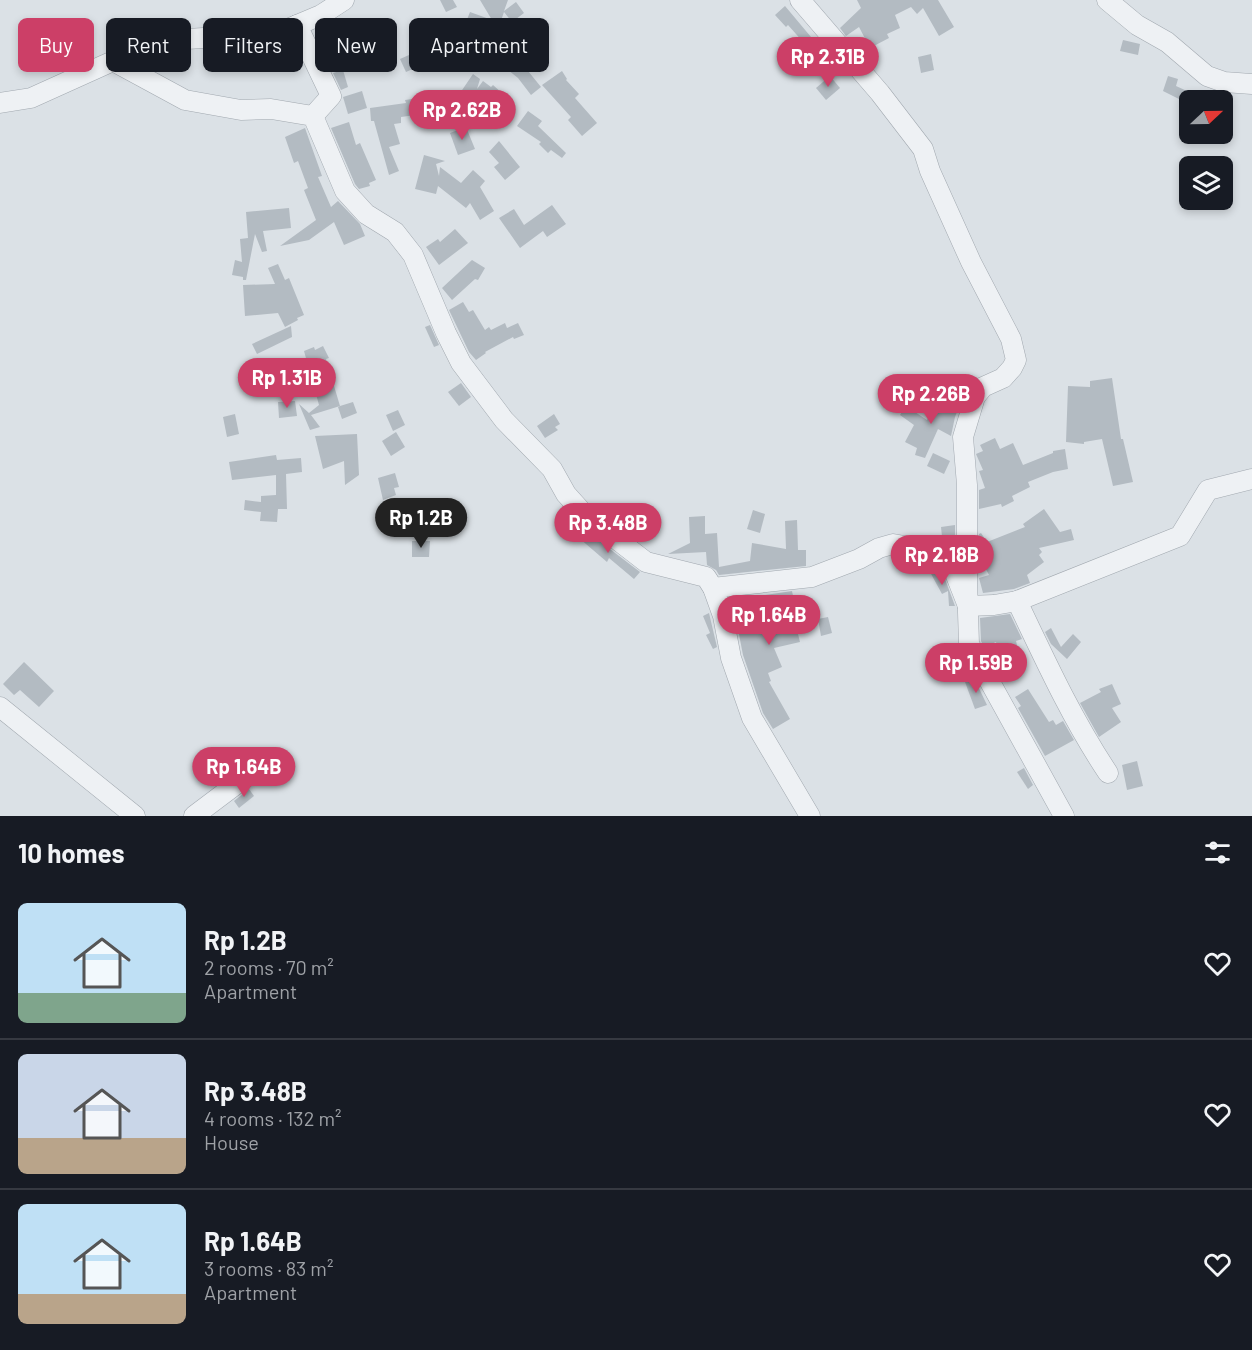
<!DOCTYPE html>
<html lang="en">
<head>
<meta charset="utf-8">
<style>
  body { margin:0; font-family:Barlow,sans-serif; background:#20242c; color:#f1f3f6; height:100vh; display:flex; flex-direction:column; font-size:22px; white-space:nowrap }
  * { box-sizing:border-box; margin:0 }
  p { font-size:20px; color:#9ea1a6 }
  .icon { flex:none; width:33px; height:33px; fill:none; stroke:currentColor; stroke-width:2; stroke-linecap:round; stroke-linejoin:round }
  .map { position:relative; height:816px; overflow:hidden }
  .drawer { display:flex; flex-direction:column; background:#171b24; flex:1 }
  .drawer>* { flex:none }
  .top-card { position:absolute; left:18px; top:18px; width:600px; height:54px; display:flex; gap:12px }
  .needle { width:39px; rotate:68deg }
  .controls { position:absolute; left:1179px; top:90px; display:grid; gap:12px }
  .controls a { display:grid; place-items:center; width:54px; height:54px; border-radius:9px; background:#171b24; box-shadow:0 3px 9px #0003; font-size:30px }
  .price { position:absolute; translate:-50% -51px; padding:0 14px; border-radius:21px; background:#cc3f67; color:#fff; font-size:20px; line-height:39px; filter:drop-shadow(0 2px 3px #0008) }
  .price::after { content:''; position:absolute; left:50%; top:36px; width:18px; height:14px; margin-left:-9px; background:inherit; clip-path:polygon(0 0,100% 0,50% 100%) }
  .price.current { background:#222; color:#fff }
  ul { padding:0; list-style:none }
  li { display:flex; align-items:center; gap:18px; height:150px; padding:0 18px }
  li+li { border-top:2px solid #363941 }
  li span { display:grid; place-items:center; flex:none; width:168px; height:120px; border-radius:9px; color:#555 }
  li>.icon { margin-inline-start:auto }
  span .icon { width:72px; height:72px; fill:#fffc; stroke-width:1 }
  li b { font-size:26px }
  h2 { display:flex; justify-content:space-between; align-items:center; height:72px; padding:0 18px; font-size:26px }
  .pill { padding:0 21px; border-radius:9px; background:#171b24; box-shadow:0 3px 9px #0003; font-size:21px; line-height:54px }
  .pill.current { background:#cc3f67; color:#fff }
  .map>svg:first-child { display:block }
</style>
</head>
<body>
<div class="map">
<svg width="1252" height="816" viewBox="0 0 1252 816">
  <rect width="100%" height="100%" fill="#dbe1e6"/>
  <g fill="#b3bbc2">
    <path d="M 440,0 L 453,0 L 457,7 L 446,12 Z"/>
    <path d="M 480,0 L 508,0 L 504,11 L 516,2 L 524,13 L 512,22 L 504,12 L 495,38 L 464,27 L 470,12 L 492,20 Z"/>
    <path d="M 857,0 L 938,0 L 954,27 L 939,36 L 923,8 L 917,14 L 911,7 L 895,15 L 900,28 L 887,34 L 889,38 L 870,48 L 859,27 L 846,36 L 840,28 L 861,8 Z"/>
    <path d="M 785,6 L 811,37 L 804,43 L 788,25 L 786,27 L 775,15 Z"/>
    <path d="M 375,40 L 378,62 L 338,66 L 336,56 L 351,54 L 350,45 Z"/>
    <path d="M 1123,40 L 1140,44 L 1138,55 L 1120,51 Z"/>
    <path d="M 507,51 L 524,66 L 541,87 L 531,95 L 518,78 L 498,62 Z"/>
    <path d="M 931,54 L 934,70 L 921,73 L 918,57 Z"/>
    <path d="M 409,55 L 415,68 L 406,72 L 400,59 Z"/>
    <path d="M 343,70 L 348,87 L 341,90 L 333,73 Z"/>
    <path d="M 562,71 L 567,79 L 566,80 L 579,94 L 575,98 L 597,123 L 582,136 L 568,120 L 571,117 L 542,85 Z"/>
    <path d="M 473,74 L 480,79 L 477,89 L 483,81 L 491,87 L 493,85 L 503,94 L 491,110 L 468,90 L 466,110 L 448,108 L 450,98 L 456,99 Z"/>
    <path d="M 830,76 L 840,88 L 826,100 L 816,88 Z"/>
    <path d="M 1168,76 L 1178,79 L 1176,86 L 1198,96 L 1196,100 L 1190,100 L 1189,104 L 1163,91 Z"/>
    <path d="M 362,91 L 367,108 L 348,114 L 343,97 Z"/>
    <path d="M 427,97 L 430,113 L 401,117 L 401,123 L 394,124 L 400,144 L 389,147 L 399,171 L 389,175 L 374,121 L 371,121 L 370,108 L 406,103 L 405,100 Z"/>
    <path d="M 528,111 L 542,121 L 538,126 L 566,153 L 562,158 L 551,150 L 548,153 L 539,144 L 541,142 L 517,126 Z"/>
    <path d="M 349,122 L 356,145 L 360,143 L 376,180 L 369,183 L 370,186 L 359,189 L 355,184 L 331,128 Z"/>
    <path d="M 466,127 L 475,149 L 458,155 L 450,133 Z"/>
    <path d="M 305,128 L 322,176 L 318,177 L 331,207 L 338,201 L 360,224 L 365,236 L 344,245 L 334,222 L 309,240 L 280,246 L 316,220 L 304,190 L 308,188 L 298,161 L 294,163 L 285,137 Z"/>
    <path d="M 499,141 L 520,167 L 505,180 L 494,167 L 499,163 L 489,152 Z"/>
    <path d="M 424,155 L 445,161 L 436,164 L 439,176 L 440,167 L 461,183 L 473,170 L 485,181 L 480,187 L 494,211 L 480,220 L 470,203 L 466,208 L 438,186 L 436,194 L 415,189 Z"/>
    <path d="M 552,205 L 566,224 L 547,237 L 543,231 L 520,248 L 499,218 L 514,209 L 524,225 Z"/>
    <path d="M 289,208 L 291,228 L 263,231 L 267,251 L 262,252 L 255,234 L 246,280 L 243,280 L 243,277 L 232,275 L 235,260 L 242,262 L 240,239 L 248,238 L 246,212 Z"/>
    <path d="M 455,229 L 468,243 L 439,265 L 426,247 L 438,239 L 440,242 Z"/>
    <path d="M 472,260 L 485,268 L 478,280 L 475,279 L 452,300 L 442,288 Z"/>
    <path d="M 278,264 L 285,280 L 289,278 L 304,315 L 297,318 L 298,320 L 285,327 L 278,313 L 245,316 L 243,285 L 275,284 L 268,268 Z"/>
    <path d="M 463,302 L 469,312 L 473,310 L 485,330 L 489,327 L 491,330 L 505,323 L 507,328 L 518,323 L 524,335 L 514,339 L 513,337 L 485,352 L 486,353 L 476,360 L 469,352 L 449,310 Z"/>
    <path d="M 430,325 L 439,345 L 434,347 L 425,327 Z"/>
    <path d="M 291,326 L 292,337 L 257,354 L 252,344 Z"/>
    <path d="M 323,346 L 329,358 L 326,359 L 340,406 L 353,402 L 357,413 L 342,419 L 338,407 L 340,406 L 311,415 L 320,427 L 310,430 L 299,404 L 309,413 L 319,405 L 304,351 L 314,347 L 315,350 Z"/>
    <path d="M 263,369 L 277,369 L 278,391 L 263,391 Z"/>
    <path d="M 1112,378 L 1121,439 L 1123,439 L 1133,482 L 1113,486 L 1102,439 L 1084,442 L 1084,444 L 1066,442 L 1068,386 L 1090,387 L 1090,381 Z"/>
    <path d="M 461,383 L 471,397 L 459,406 L 448,392 Z"/>
    <path d="M 956,391 L 963,396 L 955,417 L 951,436 L 938,429 L 925,458 L 915,455 L 917,448 L 905,442 L 914,425 L 900,415 L 906,406 L 927,420 L 934,406 L 944,411 Z"/>
    <path d="M 295,401 L 297,416 L 279,418 L 278,402 Z"/>
    <path d="M 398,410 L 405,425 L 393,431 L 386,415 Z"/>
    <path d="M 235,414 L 239,434 L 227,437 L 223,417 Z"/>
    <path d="M 554,414 L 560,424 L 555,427 L 558,430 L 545,438 L 537,426 Z"/>
    <path d="M 396,432 L 405,447 L 391,456 L 382,441 Z"/>
    <path d="M 357,434 L 359,475 L 345,485 L 344,461 L 323,469 L 315,436 Z"/>
    <path d="M 995,438 L 1000,449 L 1013,443 L 1023,465 L 1053,453 L 1053,451 L 1065,449 L 1068,469 L 1053,472 L 1028,482 L 1030,487 L 1012,496 L 1014,501 L 1002,507 L 1001,504 L 979,509 L 979,490 L 985,488 L 979,471 L 983,470 L 976,454 L 983,451 L 980,445 Z"/>
    <path d="M 933,453 L 950,461 L 944,474 L 927,466 Z"/>
    <path d="M 276,455 L 277,460 L 301,458 L 302,472 L 286,474 L 287,509 L 278,509 L 277,522 L 260,521 L 261,512 L 244,510 L 245,500 L 261,502 L 261,496 L 276,495 L 276,475 L 232,480 L 229,462 Z"/>
    <path d="M 395,473 L 399,487 L 394,488 L 396,495 L 383,500 L 378,478 Z"/>
    <path d="M 1044,509 L 1060,532 L 1071,529 L 1074,540 L 1039,548 L 1042,552 L 1039,555 L 1044,562 L 1027,575 L 1030,583 L 1014,589 L 983,593 L 979,578 L 989,575 L 979,556 L 979,534 L 981,533 L 987,542 L 1025,527 L 1023,524 Z"/>
    <path d="M 753,510 L 765,514 L 760,533 L 747,529 Z"/>
    <path d="M 705,516 L 705,534 L 717,533 L 719,567 L 750,561 L 752,543 L 786,549 L 785,521 L 797,520 L 798,550 L 806,550 L 806,566 L 719,575 L 716,570 L 707,565 L 706,552 L 668,554 L 690,543 L 689,517 Z"/>
    <path d="M 955,525 L 955,554 L 943,546 L 941,527 Z"/>
    <path d="M 585,530 L 640,572 L 634,579 L 609,558 L 607,562 L 579,538 Z"/>
    <path d="M 412,541 L 430,541 L 429,557 L 412,557 Z"/>
    <path d="M 934,569 L 945,579 L 955,606 L 949,606 L 948,591 L 942,594 L 930,572 Z"/>
    <path d="M 792,591 L 796,610 L 805,608 L 808,619 L 795,622 L 800,642 L 774,648 L 782,667 L 768,673 L 771,681 L 769,682 L 790,719 L 773,729 L 763,713 L 743,655 L 737,624 L 750,623 L 746,598 Z"/>
    <path d="M 709,613 L 717,647 L 713,649 L 706,635 L 710,633 L 703,616 Z"/>
    <path d="M 1010,614 L 1022,639 L 1016,641 L 1018,649 L 1000,655 L 996,642 L 984,647 L 981,641 L 980,618 Z"/>
    <path d="M 828,617 L 832,633 L 821,636 L 818,619 Z"/>
    <path d="M 1051,628 L 1061,647 L 1073,634 L 1081,642 L 1067,659 L 1051,644 L 1045,632 Z"/>
    <path d="M 24,662 L 54,691 L 39,707 L 20,690 L 14,695 L 3,684 Z"/>
    <path d="M 974,678 L 987,705 L 975,709 L 965,682 Z"/>
    <path d="M 1112,684 L 1121,704 L 1112,708 L 1121,722 L 1099,737 L 1080,703 L 1101,692 L 1099,689 Z"/>
    <path d="M 1028,689 L 1049,722 L 1053,720 L 1056,725 L 1063,721 L 1074,740 L 1045,756 L 1018,708 L 1021,706 L 1015,697 Z"/>
    <path d="M 1137,761 L 1143,786 L 1127,790 L 1122,765 Z"/>
    <path d="M 1024,768 L 1033,785 L 1028,789 L 1017,772 Z"/>
    <path d="M 249,789 L 254,796 L 239,808 L 234,801 Z"/>
  </g>
  <g fill="none" stroke-linecap="round" stroke-linejoin="round">
    <g stroke="#a1a8af" stroke-width="21">
      <g id="minor">
        <path d="M 800,0 L 880,93 L 923,149 L 930,171 L 971,262 L 1011,339 L 1016,360 L 1012,368 L 1003,378 L 983,387 L 975,397 L 963,437 L 967,485 L 967,581 L 969,644 L 1064,816"/>
        <path d="M 1107,0 L 1137,25 L 1167,42 L 1207,76 L 1224,82 L 1252,84"/>
        <path d="M 297,25 L 331,96 L 313,116"/>
        <path d="M 113,61 L 185,100 L 241,110 L 271,109 L 313,116 L 345,191 L 366,214 L 395,232 L 413,255 L 446,333 L 461,363 L 504,420 L 552,469 L 566,494 L 584,514 L 646,562 L 706,577 L 713,588 L 723,616 L 731,658 L 752,718 L 810,816"/>
        <path d="M 0,103 L 31,98 L 113,61 L 187,39 L 269,34 L 283,31 L 321,15 L 344,0"/>
        <path d="M 713,588 L 812,577 L 859,559 L 879,548 L 893,544 L 922,549 L 945,561 L 955,573 L 968,606 L 994,605 L 1017,601 L 1180,536 L 1208,490 L 1252,479"/>
        <path d="M 1017,601 C 1045,660 1072,719 1108,773"/>
        <path d="M 0,707 L 135,816"/>
        <path d="M 194,816 L 255,770"/>
      </g>
    </g>
    <use href="#minor" stroke="#eef1f4" stroke-width="20"/>
  </g>
</svg>
<div class="controls">
<a><svg class="needle" viewBox="-14 -14 28 28"><path d="M0-13l5 13h-10z" fill="#e53935"/><path d="M0 13l5-13h-10z" fill="#9ea1a6"/></svg></a>
<a><svg class="icon" aria-label="layers" viewBox="0 0 24 24"><path d="M12 4l9 5-9 5-9-5zM3 14l9 5 9-5"/></svg></a>
</div>
<b class="price" style="left:828px;top:88px">Rp 2.31B</b>
<b class="price" style="left:462px;top:141px">Rp 2.62B</b>
<b class="price" style="left:287px;top:409px">Rp 1.31B</b>
<b class="price" style="left:931px;top:425px">Rp 2.26B</b>
<b class="price current" style="left:421px;top:549px">Rp 1.2B</b>
<b class="price" style="left:608px;top:554px">Rp 3.48B</b>
<b class="price" style="left:942px;top:586px">Rp 2.18B</b>
<b class="price" style="left:769px;top:646px">Rp 1.64B</b>
<b class="price" style="left:976px;top:694px">Rp 1.59B</b>
<b class="price" style="left:244px;top:798px">Rp 1.64B</b>
<div class="top-card">
<a class="pill current">Buy</a>
<a class="pill">Rent</a>
<a class="pill">Filters</a>
<a class="pill">New</a>
<a class="pill">Apartment</a>
</div>
</div>
<section class="drawer">
<h2>10 homes<svg class="icon" aria-label="filters" viewBox="0 0 24 24"><path d="M4 7h16M4 17h16"/><circle cx="9" cy="7" r="2"/><circle cx="15" cy="17" r="2"/></svg></h2>
<ul>
<li><span style="background:linear-gradient(#bfe0f5 75%,#7fa58c 0)"><svg class="icon" aria-label="home" viewBox="0 0 24 24"><path d="M3 11l9-7 9 7M6 9v11h12V9"/></svg></span><div><b>Rp 1.2B</b><p>2 rooms · 70 m²</p><p>Apartment</p></div><svg class="icon" aria-label="heart" viewBox="0 0 24 24"><path d="M12 20l-8-8c-3-5 5-10 8-4 3-6 11-1 8 4z"/></svg></li>
<li><span style="background:linear-gradient(#c9d6e8 70%,#b9a48a 0)"><svg class="icon" aria-label="home" viewBox="0 0 24 24"><path d="M3 11l9-7 9 7M6 9v11h12V9"/></svg></span><div><b>Rp 3.48B</b><p>4 rooms · 132 m²</p><p>House</p></div><svg class="icon" aria-label="heart" viewBox="0 0 24 24"><path d="M12 20l-8-8c-3-5 5-10 8-4 3-6 11-1 8 4z"/></svg></li>
<li><span style="background:linear-gradient(#bfe0f5 75%,#b9a48a 0)"><svg class="icon" aria-label="home" viewBox="0 0 24 24"><path d="M3 11l9-7 9 7M6 9v11h12V9"/></svg></span><div><b>Rp 1.64B</b><p>3 rooms · 83 m²</p><p>Apartment</p></div><svg class="icon" aria-label="heart" viewBox="0 0 24 24"><path d="M12 20l-8-8c-3-5 5-10 8-4 3-6 11-1 8 4z"/></svg></li>
</ul>
</section>
</body>
</html>
